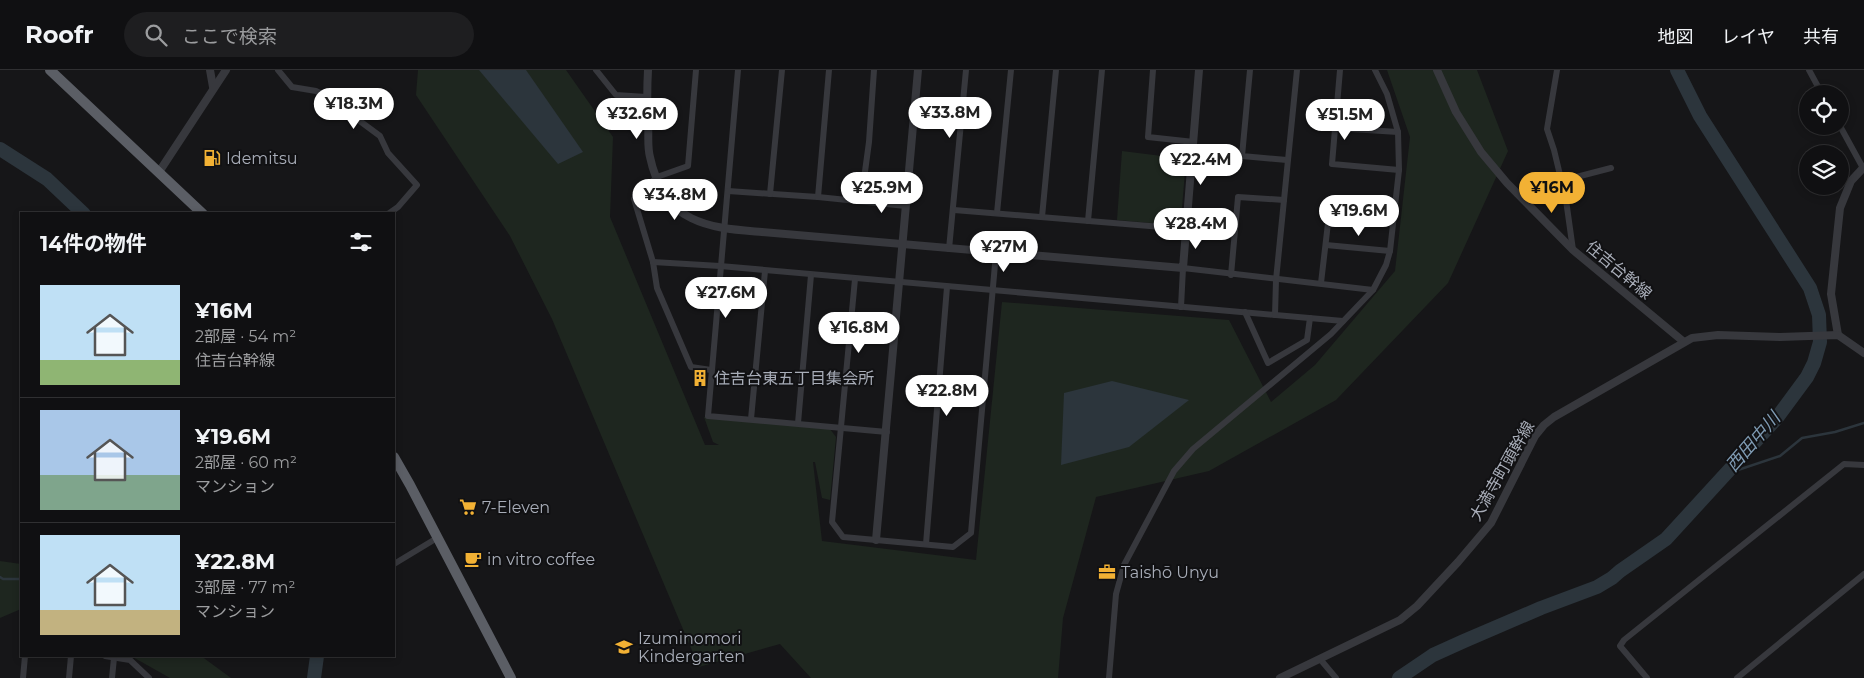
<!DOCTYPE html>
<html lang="ja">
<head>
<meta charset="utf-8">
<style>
  body { margin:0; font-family:Montserrat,"Noto Sans JP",sans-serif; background:#1e1e20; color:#f1f3f6; height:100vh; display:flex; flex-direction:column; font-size:19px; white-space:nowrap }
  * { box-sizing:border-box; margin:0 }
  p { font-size:16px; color:#9c9d9f }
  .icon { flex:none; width:28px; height:28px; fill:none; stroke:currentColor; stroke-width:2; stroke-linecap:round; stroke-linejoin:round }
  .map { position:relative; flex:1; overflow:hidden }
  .panel { position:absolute; left:20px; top:142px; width:375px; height:445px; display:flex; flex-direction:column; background:#101012; border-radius:0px; box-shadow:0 2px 8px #0003,0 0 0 1px #303032 }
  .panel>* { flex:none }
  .tools { position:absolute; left:1799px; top:15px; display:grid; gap:10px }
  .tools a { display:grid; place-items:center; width:50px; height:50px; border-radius:50%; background:#101012; box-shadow:0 2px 8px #0003,0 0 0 1px #303032; font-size:25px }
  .price { position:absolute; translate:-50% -42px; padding:0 11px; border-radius:18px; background:#fff; color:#222; font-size:16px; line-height:32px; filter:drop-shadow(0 1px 2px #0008) }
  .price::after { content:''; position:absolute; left:50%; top:30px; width:15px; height:11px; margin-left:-8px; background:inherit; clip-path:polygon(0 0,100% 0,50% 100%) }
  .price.on { background:#f2b134; color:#111 }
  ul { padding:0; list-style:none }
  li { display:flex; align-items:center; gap:15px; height:125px; padding:0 20px }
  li+li { border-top:1px solid #303032 }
  li span { display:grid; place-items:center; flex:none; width:140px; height:100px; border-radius:0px; color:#555 }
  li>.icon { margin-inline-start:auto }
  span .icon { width:60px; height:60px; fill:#fffc; stroke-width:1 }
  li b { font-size:21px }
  h2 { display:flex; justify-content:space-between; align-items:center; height:60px; padding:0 20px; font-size:21px }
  header { display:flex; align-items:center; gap:30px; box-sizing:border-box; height:70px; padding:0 25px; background:#101012; border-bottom:1px solid #303032 }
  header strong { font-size:24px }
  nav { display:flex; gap:28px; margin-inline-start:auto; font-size:18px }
  .search { width:350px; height:45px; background:#1e1e20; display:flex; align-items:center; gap:12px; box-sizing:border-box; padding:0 18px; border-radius:28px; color:#9c9d9f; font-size:19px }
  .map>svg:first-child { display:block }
</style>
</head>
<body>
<header>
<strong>Roofr</strong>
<div class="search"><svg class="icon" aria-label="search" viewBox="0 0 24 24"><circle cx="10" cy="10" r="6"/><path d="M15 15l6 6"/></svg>ここで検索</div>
<nav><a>地図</a><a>レイヤ</a><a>共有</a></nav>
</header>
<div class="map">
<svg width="1864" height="608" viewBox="0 0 1864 608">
  <rect width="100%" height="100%" fill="#161618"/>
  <g fill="#1e261f">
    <path d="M 418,0 L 566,0 L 613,67 L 610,147 L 705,375 L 719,375 L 713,372 L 704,347 L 830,359 L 836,367 L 830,430 L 822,428 L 815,392 L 813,392 L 822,471 L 976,490 L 1002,232 L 1229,250 L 1271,332 L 1315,295 L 1395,201 L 1410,67 L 1387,0 L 1477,0 L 1508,81 L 1448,213 L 1336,330 L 1209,401 L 1096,427 L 1063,548 L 1058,608 L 811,608 L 780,574 L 699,597 L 552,249 L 510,166 L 416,25 Z"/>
    <path d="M 1122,81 L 1186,89 L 1181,150 L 1174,155 L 1117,150 Z"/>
    <path d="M 0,491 L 21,494 L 21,539 L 0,548 Z"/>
    <path d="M 131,586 L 201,586 L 231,608 L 170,608 Z"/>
  </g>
  <g fill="#2c353c">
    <path d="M 479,0 L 526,0 L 583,82 L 558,94 Z"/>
    <path d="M 1112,311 L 1189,330 L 1129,377 L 1061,395 L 1064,323 Z"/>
  </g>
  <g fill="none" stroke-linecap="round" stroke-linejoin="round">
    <g stroke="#2c353c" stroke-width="2.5">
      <path d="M 1726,404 L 1780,386 L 1802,368 L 1835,362 L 1864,353"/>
      <path d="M 0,507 L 3,509 L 21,509"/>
    </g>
    <g stroke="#2c353c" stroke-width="14">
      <path d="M 0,79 L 47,109 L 84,144"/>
      <path d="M 314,608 L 317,586"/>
      <path d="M 1399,608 L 1433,585 L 1464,571 L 1541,538 L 1597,517 L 1612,508 L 1620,501 L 1666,469 L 1776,349 L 1807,307 L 1814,293 L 1820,272 L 1819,245 L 1810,218 L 1700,46 L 1677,0"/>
    </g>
    <g stroke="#37383d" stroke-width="6">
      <path d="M 278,0 L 292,17 L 316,21 L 326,26 L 380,66 L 388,83 L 417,115 L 398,137 L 388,144"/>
      <path d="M 596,0 L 616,25 L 646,27"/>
      <path d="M 696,0 L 688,96 L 657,107 L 634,129 L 653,192 L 657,218 L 691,297 L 711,300"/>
      <path d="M 738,0 L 708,346 L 887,362"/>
      <path d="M 1153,0 L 1148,67 L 1194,72"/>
      <path d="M 1250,0 L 1242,86 L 1287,90"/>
      <path d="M 1340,0 L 1332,94 L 1399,100"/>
      <path d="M 1557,0 L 1547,59 L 1554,80 L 1566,130 L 1573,180"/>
      <path d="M 1809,0 L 1822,24"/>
      <path d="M 1840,56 L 1863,98"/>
      <path d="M 1335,58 L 1398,62"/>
      <path d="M 1561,111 L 1611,98"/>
      <path d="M 728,121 L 818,127 L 906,136"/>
      <path d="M 770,124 L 782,0"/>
      <path d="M 818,127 L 829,0"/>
      <path d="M 861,131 L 869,72 L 874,0"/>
      <path d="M 954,140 L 1186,159"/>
      <path d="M 997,143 L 1011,0"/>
      <path d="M 1042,147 L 1056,0"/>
      <path d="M 1088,151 L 1102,0"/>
      <path d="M 1326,175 L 1390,181"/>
      <path d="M 949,179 L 966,0"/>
      <path d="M 653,192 L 720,196 L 1343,251"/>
      <path d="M 1231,205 L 1238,127 L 1284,130"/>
      <path d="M 855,209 L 832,452 L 843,467 L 953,477 L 971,463 L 996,183"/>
      <path d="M 1321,213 L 1330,136 L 1395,141"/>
      <path d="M 1181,237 L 1183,198 L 1373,220"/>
      <path d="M 1245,242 L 1268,293 L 1307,270 L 1310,248"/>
      <path d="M 1275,245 L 1276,210 L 1297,0"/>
      <path d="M 751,349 L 765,201"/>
      <path d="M 798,353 L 811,205"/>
      <path d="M 926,474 L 947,217"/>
      <path d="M 394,494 L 437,468"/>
      <path d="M 105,586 L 130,590 L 149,608"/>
      <path d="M 1320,589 L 1336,608"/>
      <path d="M 23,608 L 25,586"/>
      <path d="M 69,608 L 71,586"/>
      <path d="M 112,608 L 114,588"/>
      <path d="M 1109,608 L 1116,524 L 1124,495 L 1174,401 L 1193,379 L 1331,264 L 1373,220 L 1386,195 L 1390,181 L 1399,100 L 1398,62 L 1387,24 L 1375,0"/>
      <path d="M 1647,608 L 1620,576 L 1624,570 L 1844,394 L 1864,395"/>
      <path d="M 1737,608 L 1864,504"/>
    </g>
    <g stroke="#37383d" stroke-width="8">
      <path d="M 210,0 L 213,17"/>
      <path d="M 648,0 C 647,18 647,35 648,53 C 649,64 647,76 650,87 C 655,111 668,137 691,148 C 713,159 738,160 762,162 L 1183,198 L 1199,0"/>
      <path d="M 1437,0 L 1456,42 L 1481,82 L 1507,113 L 1573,180 L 1684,272"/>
      <path d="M 159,102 L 226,0"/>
      <path d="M 1838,265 L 1831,224 L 1840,138 L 1851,111 L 1864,97"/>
      <path d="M 876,470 L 918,0"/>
      <path d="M 1280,608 L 1400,550 L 1417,536 L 1458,492 L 1491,453 L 1535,366 L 1544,355 L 1554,347 L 1692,268 L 1718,265 L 1780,267 L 1838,265 L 1864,283"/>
    </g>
    <g stroke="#5b5e65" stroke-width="10">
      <path d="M 50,0 L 203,144"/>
      <path d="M 394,387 L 410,415 L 511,608"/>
    </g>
  </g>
  <defs>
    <g id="fuel-bare" transform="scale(1.35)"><path d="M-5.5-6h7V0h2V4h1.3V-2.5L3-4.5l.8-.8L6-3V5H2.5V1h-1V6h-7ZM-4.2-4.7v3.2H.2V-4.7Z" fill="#f2b134" stroke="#111113" stroke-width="2.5" paint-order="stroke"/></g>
    <g id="building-bare" transform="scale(1.35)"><path d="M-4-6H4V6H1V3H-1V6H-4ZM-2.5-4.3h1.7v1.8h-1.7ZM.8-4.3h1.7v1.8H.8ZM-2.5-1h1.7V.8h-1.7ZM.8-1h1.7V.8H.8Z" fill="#f2b134" stroke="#111113" stroke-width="2.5" paint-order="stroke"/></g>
    <g id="supermarket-bare" transform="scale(1.35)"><path d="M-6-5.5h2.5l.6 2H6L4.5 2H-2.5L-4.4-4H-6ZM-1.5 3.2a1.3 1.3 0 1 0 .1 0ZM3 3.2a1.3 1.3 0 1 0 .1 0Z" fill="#f2b134" stroke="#111113" stroke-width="2.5" paint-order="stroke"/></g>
    <g id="cafe-bare" transform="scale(1.35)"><path d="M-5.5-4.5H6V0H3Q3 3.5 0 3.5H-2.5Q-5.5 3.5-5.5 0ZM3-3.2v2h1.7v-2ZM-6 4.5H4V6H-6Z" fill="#f2b134" stroke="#111113" stroke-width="2.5" paint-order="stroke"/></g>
    <g id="office-bare" transform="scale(1.35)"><path d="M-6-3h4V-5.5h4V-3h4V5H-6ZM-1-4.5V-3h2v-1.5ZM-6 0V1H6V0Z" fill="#f2b134" stroke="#111113" stroke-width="2.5" paint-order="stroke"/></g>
    <g id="school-bare" transform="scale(1.35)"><path d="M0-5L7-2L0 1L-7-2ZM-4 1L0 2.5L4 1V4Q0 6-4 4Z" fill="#f2b134" stroke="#111113" stroke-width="2.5" paint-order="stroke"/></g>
  </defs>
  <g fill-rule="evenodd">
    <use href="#fuel-bare" x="212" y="88"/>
    <use href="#building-bare" x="700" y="308"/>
    <use href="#supermarket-bare" x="468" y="437"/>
    <use href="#cafe-bare" x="473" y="489"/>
    <use href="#office-bare" x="1107" y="502"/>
    <use href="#school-bare" x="624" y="577"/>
  </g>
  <g text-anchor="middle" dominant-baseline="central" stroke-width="4" stroke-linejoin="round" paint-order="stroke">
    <g font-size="16" fill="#a8adb8" stroke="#111113" text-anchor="start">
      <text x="226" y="88">Idemitsu</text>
      <text x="714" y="308">住吉台東五丁目集会所</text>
      <text x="482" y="437">7-Eleven</text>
      <text x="487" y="489">in vitro coffee</text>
      <text x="1121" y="502">Taishō Unyu</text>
      <text x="638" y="568">Izuminomori<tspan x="638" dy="18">Kindergarten</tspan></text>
    </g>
    <g font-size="16" fill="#a8adb8" stroke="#111113">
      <text transform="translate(1619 200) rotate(40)">住吉台幹線</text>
      <text transform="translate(1502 401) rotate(-60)">大満寺町頭幹線</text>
    </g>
    <g font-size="18" font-style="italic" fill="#7f9bb3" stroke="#111113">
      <text transform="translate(1753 372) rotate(-49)">西田中川</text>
    </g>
  </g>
</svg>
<div class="tools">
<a><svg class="icon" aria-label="locate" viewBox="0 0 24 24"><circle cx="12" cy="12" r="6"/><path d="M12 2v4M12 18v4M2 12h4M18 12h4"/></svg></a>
<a><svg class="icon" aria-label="layers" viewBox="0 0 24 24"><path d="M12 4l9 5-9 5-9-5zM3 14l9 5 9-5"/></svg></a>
</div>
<b class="price" style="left:354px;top:60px">¥18.3M</b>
<b class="price" style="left:950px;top:69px">¥33.8M</b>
<b class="price" style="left:637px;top:70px">¥32.6M</b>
<b class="price" style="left:1345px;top:71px">¥51.5M</b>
<b class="price" style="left:1201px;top:116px">¥22.4M</b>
<b class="price" style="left:882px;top:144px">¥25.9M</b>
<b class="price on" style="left:1552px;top:144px">¥16M</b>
<b class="price" style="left:675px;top:151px">¥34.8M</b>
<b class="price" style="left:1359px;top:167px">¥19.6M</b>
<b class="price" style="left:1196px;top:180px">¥28.4M</b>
<b class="price" style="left:1004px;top:203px">¥27M</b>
<b class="price" style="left:726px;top:249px">¥27.6M</b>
<b class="price" style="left:859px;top:284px">¥16.8M</b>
<b class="price" style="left:947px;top:347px">¥22.8M</b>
<section class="panel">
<h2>14件の物件<svg class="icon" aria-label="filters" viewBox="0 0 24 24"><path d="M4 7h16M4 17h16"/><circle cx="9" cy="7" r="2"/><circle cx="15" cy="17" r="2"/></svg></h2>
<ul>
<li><span style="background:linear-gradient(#bfe0f5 75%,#8fb573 0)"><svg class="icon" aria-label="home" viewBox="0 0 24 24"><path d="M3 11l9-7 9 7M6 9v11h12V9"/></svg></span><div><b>¥16M</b><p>2部屋 · 54 m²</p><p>住吉台幹線</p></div></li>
<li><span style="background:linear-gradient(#a9c7e8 65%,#7fa58c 0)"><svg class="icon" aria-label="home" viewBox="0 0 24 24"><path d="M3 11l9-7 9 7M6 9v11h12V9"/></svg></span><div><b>¥19.6M</b><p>2部屋 · 60 m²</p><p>マンション</p></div></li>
<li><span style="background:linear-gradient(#bfe0f5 75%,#c2b280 0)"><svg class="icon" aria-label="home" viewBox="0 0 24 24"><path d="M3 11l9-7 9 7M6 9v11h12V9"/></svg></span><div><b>¥22.8M</b><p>3部屋 · 77 m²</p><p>マンション</p></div></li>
</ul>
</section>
</div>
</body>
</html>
